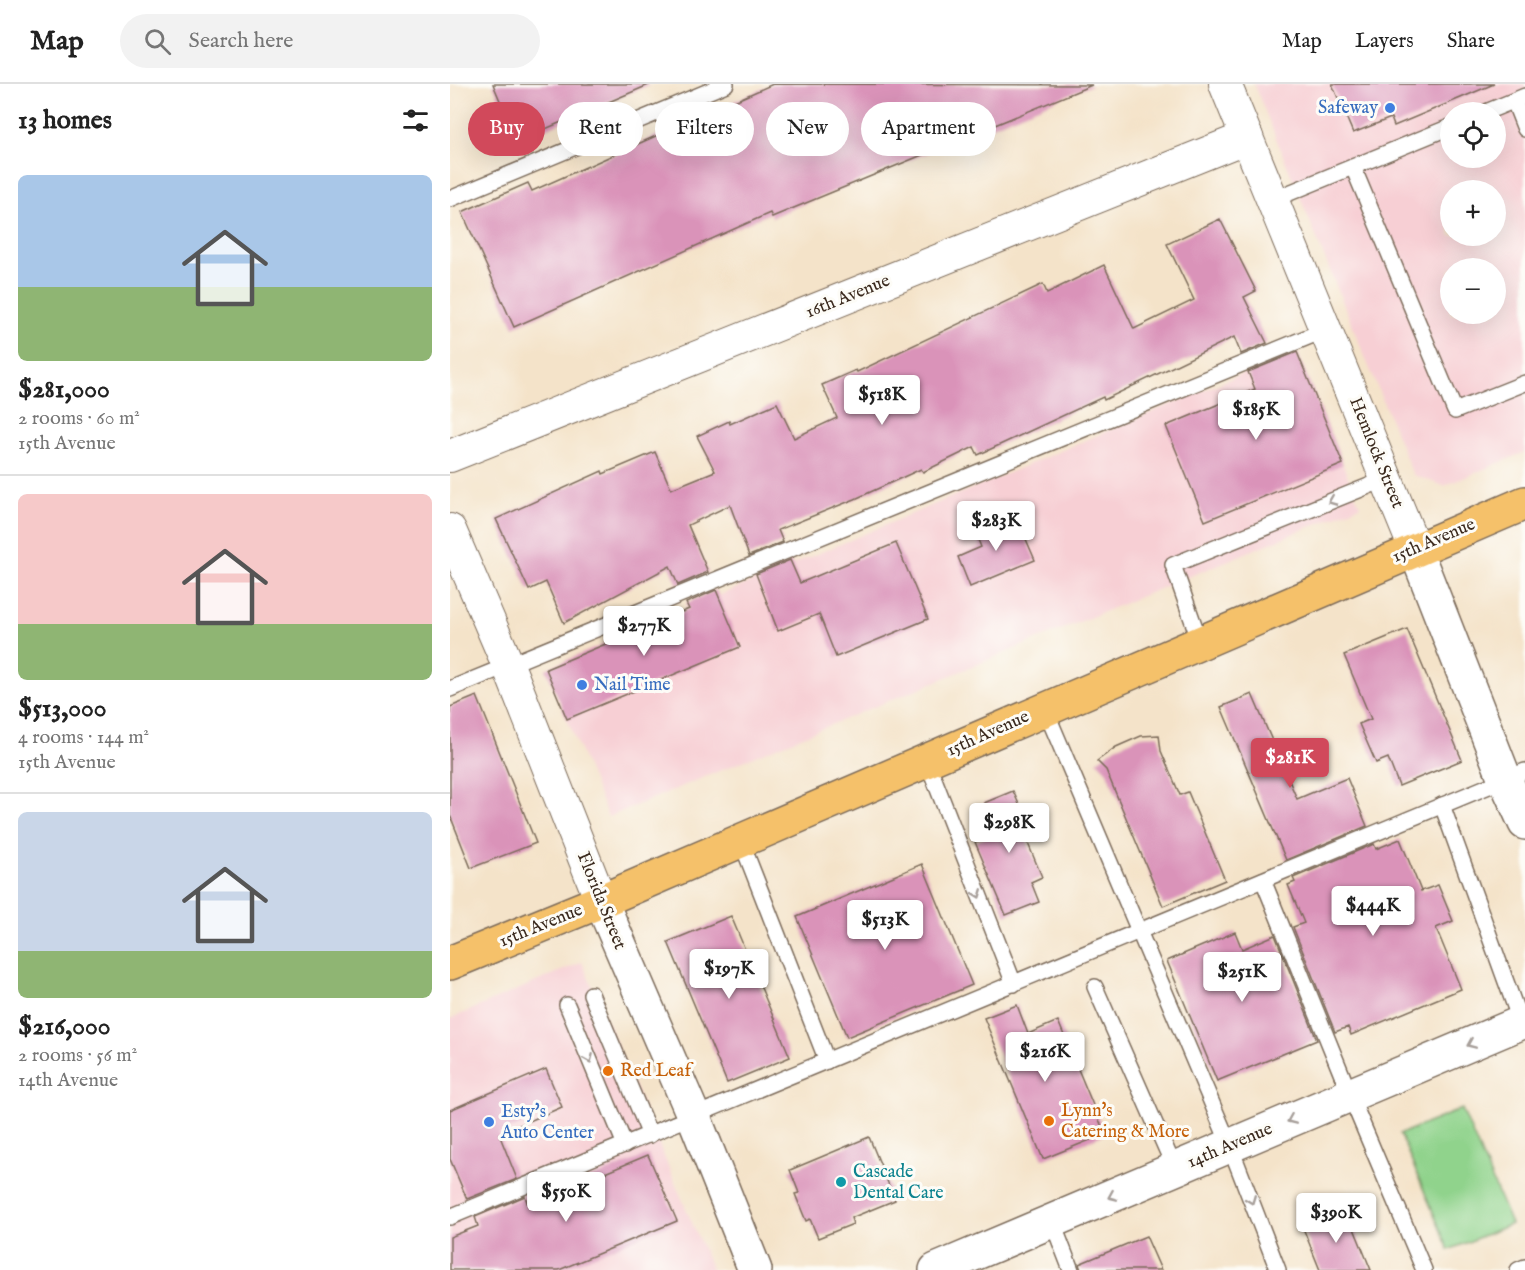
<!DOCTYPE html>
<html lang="en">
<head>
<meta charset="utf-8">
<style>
  body { margin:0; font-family:"IM FELL English",serif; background:#f2f2f2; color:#222; height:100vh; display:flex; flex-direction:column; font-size:22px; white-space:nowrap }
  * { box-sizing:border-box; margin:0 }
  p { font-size:20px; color:#767676 }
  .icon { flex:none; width:33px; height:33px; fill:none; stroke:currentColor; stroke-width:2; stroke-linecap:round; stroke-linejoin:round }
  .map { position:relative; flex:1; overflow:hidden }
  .sheet { display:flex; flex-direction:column; background:#fff; width:450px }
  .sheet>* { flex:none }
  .hud { position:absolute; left:18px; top:18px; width:570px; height:54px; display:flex; gap:12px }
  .controls { position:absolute; left:990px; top:18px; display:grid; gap:12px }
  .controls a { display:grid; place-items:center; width:66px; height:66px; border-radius:50%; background:#fff; box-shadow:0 6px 24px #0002; font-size:30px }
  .price { position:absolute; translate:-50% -51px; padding:0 14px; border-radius:6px; background:#fff; color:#222; font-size:20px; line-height:39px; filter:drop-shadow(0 2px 3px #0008) }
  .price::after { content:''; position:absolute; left:50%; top:36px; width:18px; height:14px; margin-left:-9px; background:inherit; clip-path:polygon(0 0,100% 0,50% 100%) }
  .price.active { background:#d1495b; color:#fff }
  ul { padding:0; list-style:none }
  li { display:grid; align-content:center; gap:12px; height:318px; padding:0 18px }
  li+li { border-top:2px solid #e0e0e0 }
  li span { display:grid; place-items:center; height:186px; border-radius:9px; color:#555 }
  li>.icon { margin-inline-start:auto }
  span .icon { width:108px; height:108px; fill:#fffc; stroke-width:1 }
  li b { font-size:26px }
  h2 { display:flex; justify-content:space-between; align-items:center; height:72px; padding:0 18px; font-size:26px }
  .pill { padding:0 21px; border-radius:27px; background:#fff; box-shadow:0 6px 24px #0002; font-size:21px; line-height:54px }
  .pill.active { background:#d1495b; color:#fff }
  header { display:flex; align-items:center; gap:36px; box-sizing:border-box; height:84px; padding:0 30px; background:#fff; border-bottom:2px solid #e0e0e0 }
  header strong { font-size:28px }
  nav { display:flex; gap:33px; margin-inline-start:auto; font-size:21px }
  .search { width:420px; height:54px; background:#f2f2f2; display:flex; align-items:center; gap:15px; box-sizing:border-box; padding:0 21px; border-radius:33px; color:#767676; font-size:22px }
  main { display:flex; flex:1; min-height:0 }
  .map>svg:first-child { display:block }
</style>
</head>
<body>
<header>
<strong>Map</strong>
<div class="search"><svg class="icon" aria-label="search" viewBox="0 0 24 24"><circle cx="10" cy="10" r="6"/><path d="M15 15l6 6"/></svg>Search here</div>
<nav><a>Map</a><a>Layers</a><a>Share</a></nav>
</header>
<main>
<section class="sheet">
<h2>13 homes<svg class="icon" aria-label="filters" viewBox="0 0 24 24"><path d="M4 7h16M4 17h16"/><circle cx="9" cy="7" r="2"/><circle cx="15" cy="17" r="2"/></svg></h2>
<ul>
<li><span style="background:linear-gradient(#a9c7e8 60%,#8fb573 0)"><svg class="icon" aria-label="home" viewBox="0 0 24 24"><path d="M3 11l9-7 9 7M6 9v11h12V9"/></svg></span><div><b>$281,000</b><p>2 rooms · 60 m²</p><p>15th Avenue</p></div></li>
<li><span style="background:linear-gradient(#f6c9c9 70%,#8fb573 0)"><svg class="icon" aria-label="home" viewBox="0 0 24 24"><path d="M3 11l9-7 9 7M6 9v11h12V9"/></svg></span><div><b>$513,000</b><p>4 rooms · 144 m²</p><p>15th Avenue</p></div></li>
<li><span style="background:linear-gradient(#c9d6e8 75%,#8fb573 0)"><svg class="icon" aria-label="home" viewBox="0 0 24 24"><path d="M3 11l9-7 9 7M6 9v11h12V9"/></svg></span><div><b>$216,000</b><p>2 rooms · 56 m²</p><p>14th Avenue</p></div></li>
</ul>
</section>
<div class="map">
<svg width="1075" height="1186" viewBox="0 0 1075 1186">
  <rect width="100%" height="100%" fill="#fdfcf7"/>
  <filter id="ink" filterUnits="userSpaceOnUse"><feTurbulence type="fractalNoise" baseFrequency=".0167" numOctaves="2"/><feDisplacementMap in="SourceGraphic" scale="12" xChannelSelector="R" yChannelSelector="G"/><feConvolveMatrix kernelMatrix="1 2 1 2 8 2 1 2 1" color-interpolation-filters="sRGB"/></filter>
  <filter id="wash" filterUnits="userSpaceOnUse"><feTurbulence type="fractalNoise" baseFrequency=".008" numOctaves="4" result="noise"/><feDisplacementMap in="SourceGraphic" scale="24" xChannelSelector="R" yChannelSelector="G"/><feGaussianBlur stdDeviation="1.35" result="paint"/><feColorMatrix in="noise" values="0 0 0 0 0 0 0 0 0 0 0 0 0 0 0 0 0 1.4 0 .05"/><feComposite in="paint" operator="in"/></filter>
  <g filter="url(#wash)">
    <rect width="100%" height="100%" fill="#f4e3c9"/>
    <g fill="#f7cfd4" fill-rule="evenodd">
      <path d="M 804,0 L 1075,0 L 1075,368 L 994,402 L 963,391 ZM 1000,28 L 1046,28 L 1046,74 L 1000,74 ZM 1000,106 L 1046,106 L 1046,152 L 1000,152 ZM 1000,184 L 1046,184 L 1046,230 L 1000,230 Z"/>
      <path d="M 846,267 L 910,422 L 158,733 L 96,585 Z"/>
      <path d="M 132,878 L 262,1186 L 0,1186 L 0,935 Z"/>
    </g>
    <path fill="#90d38c" stroke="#667e55" stroke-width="1.5" d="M 1012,1025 L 1061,1140 L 999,1166 L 950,1050 Z"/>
    <g id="blocks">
      <g fill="#da93b9">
        <path d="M 43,0 L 201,0 L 67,57 Z"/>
        <path d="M 323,0 L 642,1 L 322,133 L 320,129 L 64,243 L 12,128 L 78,99 L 82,107 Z"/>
        <path d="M 882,0 L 1044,0 L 944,42 L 941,34 L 903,49 Z"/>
        <path d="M 770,135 L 806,207 L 794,213 L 817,259 L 791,270 L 784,253 L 654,316 L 653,313 L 528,371 L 524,363 L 473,388 L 471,385 L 405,415 L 328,446 L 333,458 L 299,472 L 280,421 L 238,441 L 258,488 L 228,501 L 220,482 L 114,539 L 96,498 L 79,506 L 46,435 L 152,387 L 153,390 L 205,368 L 221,405 L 265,387 L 247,352 L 279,337 L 280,340 L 327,319 L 344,354 L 387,334 L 372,301 L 406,286 L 407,288 L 593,200 L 597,209 L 654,181 L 684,245 L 744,216 L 717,160 Z"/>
        <path d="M 847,268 L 893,380 L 755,437 L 716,342 L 805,305 L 798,288 Z"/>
        <path d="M 558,432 L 565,449 L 572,446 L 585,476 L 520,503 L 508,473 L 531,463 L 524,446 Z"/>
        <path d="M 446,459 L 478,535 L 386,573 L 369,530 L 328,547 L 306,490 L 340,476 L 350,499 Z"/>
        <path d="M 266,506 L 290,563 L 117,635 L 96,585 L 239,525 L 236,519 Z"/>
        <path d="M 957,545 L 1012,676 L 949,702 L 938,674 L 926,679 L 909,640 L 921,635 L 894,571 Z"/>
        <path d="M 802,610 L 847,715 L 897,694 L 917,742 L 836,776 L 771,623 Z"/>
        <path d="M 27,612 L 86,759 L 21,784 L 0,731 L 0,623 Z"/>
        <path d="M 709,651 L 711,667 L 730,711 L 738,708 L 775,796 L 713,822 L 656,686 L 647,677 L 666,663 L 691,652 Z"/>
        <path d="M 563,707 L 579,742 L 572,745 L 592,793 L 581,798 L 589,818 L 556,831 L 525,758 L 541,751 L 533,732 L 538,730 L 534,719 Z"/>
        <path d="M 950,755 L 971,807 L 988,801 L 1003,837 L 986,844 L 1011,905 L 901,951 L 898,943 L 885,948 L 843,843 L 854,839 L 838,801 L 845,798 L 843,794 L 924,760 L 926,765 Z"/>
        <path d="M 472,780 L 522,901 L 397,953 L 347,833 Z"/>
        <path d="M 281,832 L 340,973 L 277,999 L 218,858 Z"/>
        <path d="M 785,848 L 792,865 L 825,851 L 867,956 L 767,997 L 717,877 Z"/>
        <path d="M 567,921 L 578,950 L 608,937 L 655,1050 L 593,1075 L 534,934 Z"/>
        <path d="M 96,985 L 112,1023 L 49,1050 L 67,1095 L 17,1115 L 0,1075 L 0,1026 Z"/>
        <path d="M 419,1053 L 445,1116 L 401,1134 L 403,1140 L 368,1154 L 360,1135 L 356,1137 L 345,1110 L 349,1109 L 340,1086 Z"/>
        <path d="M 198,1071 L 227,1137 L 109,1186 L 0,1186 L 0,1153 L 28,1142 L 25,1133 L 75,1112 L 78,1121 Z"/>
        <path d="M 896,1125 L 921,1186 L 870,1186 L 853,1144 Z"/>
        <path d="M 696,1152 L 711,1186 L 631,1186 L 629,1180 Z"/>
      </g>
    </g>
  </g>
  <g filter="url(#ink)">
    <use href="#blocks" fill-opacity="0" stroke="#7c6b5a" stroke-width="1.5"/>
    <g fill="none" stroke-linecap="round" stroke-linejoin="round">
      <g stroke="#7c6b5a" stroke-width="18">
        <g id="service">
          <path d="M 1064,17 L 1075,45"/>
          <path d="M 1036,28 L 1075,12"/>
          <path d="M 903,83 L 1005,327 L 1075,299"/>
          <path d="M 0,115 L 276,0"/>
          <path d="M 822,116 L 1000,43"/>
          <path d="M 750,558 L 723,481 L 936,395"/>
          <path d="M 0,605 L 875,246"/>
          <path d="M 595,625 L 780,1062 L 828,1186"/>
          <path d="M 477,677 L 564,900"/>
          <path d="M 992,721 L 1071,939"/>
          <path d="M 291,757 L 377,977"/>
          <path d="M 813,796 L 900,1011 L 974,1186"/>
          <path d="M 645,903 L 725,1085"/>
          <path d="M 141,910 L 200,1051"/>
          <path d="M 117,921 L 175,1061"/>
          <path d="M 0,1133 L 1075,687"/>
          <path d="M 602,1137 L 621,1186"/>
          <path d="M 1068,1186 L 1075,1183"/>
        </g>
      </g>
      <g stroke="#7c6b5a" stroke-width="34">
        <g id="minor">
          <path d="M 775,0 L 965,465"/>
          <path d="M 0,372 L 797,53"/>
          <path d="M 0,446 L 58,581 L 151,817"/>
        </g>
      </g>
      <g stroke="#7c6b5a" stroke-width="36">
        <g id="tertiary">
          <path d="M 965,465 L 1055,695 L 1075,739"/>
          <path d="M 151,817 L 244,1033 L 305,1186"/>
          <path d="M 486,1186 L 1075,937"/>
        </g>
      </g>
      <g stroke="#7c6b5a" stroke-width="36">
        <path id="primary" d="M 0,879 L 151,817 L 1075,419"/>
      </g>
      <use href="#service" stroke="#fff" stroke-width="15"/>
      <use href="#minor" stroke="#fff" stroke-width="32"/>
      <use href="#tertiary" stroke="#fff" stroke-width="33"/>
      <use href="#primary" stroke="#f5c16b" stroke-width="33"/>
    </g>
    <defs><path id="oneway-chevron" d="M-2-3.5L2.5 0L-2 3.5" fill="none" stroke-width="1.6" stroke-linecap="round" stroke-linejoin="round" transform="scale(1.5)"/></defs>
    <g stroke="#a79f9a">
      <use href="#oneway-chevron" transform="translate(882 417) rotate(158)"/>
      <use href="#oneway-chevron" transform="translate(528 810) rotate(69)"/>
      <use href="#oneway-chevron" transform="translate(1021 960) rotate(157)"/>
      <use href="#oneway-chevron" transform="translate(139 975) rotate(67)"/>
      <use href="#oneway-chevron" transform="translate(841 1036) rotate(157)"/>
      <use href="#oneway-chevron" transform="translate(662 1112) rotate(157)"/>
      <use href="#oneway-chevron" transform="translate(801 1116) rotate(69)"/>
    </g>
  </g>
  <g fill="#3f7fe0" stroke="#fdfcf7" stroke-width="2">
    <circle cx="940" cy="24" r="6"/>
    <circle cx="132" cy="601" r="6"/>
    <circle cx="39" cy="1038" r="6"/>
  </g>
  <g fill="#e8710a" stroke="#fdfcf7" stroke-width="2">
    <circle cx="158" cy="987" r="6"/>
    <circle cx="599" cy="1037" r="6"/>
  </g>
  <circle fill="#0f9aa8" stroke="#fdfcf7" stroke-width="2" cx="391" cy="1098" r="6"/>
  <g text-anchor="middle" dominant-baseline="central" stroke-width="6" stroke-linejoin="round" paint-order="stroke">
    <g font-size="18" fill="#366cbe" stroke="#fdfcf7" text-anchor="start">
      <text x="928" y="24" text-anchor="end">Safeway</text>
      <text x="144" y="601">Nail Time</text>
      <text x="51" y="1028">Esty's<tspan x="51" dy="21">Auto Center</tspan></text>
    </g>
    <g font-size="18" fill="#3b2a1e" stroke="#fdfcf7">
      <text transform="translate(398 213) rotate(-22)">16th Avenue</text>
      <text transform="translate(926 369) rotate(68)">Hemlock Street</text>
      <text transform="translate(984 457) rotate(-23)">15th Avenue</text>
      <text transform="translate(538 650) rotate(-24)">15th Avenue</text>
      <text transform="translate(151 817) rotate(68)">Florida Street</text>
      <text transform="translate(91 842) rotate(-22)">15th Avenue</text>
      <text transform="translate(780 1062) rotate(-23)">14th Avenue</text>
    </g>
    <g font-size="18" fill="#c56008" stroke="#fdfcf7" text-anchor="start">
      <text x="170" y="987">Red Leaf</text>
      <text x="611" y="1027">Lynn's<tspan x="611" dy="21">Catering &amp; More</tspan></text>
    </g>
    <g font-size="18" fill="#0d838f" stroke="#fdfcf7" text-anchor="start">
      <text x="403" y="1088">Cascade<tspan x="403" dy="21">Dental Care</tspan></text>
    </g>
  </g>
</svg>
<div class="controls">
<a><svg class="icon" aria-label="locate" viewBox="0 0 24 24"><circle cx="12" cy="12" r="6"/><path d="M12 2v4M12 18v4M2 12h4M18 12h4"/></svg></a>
<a>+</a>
<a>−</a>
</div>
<b class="price" style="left:432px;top:342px">$518K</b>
<b class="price" style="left:806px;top:357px">$185K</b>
<b class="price" style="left:546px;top:468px">$283K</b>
<b class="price" style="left:194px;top:573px">$277K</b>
<b class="price active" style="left:840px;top:705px">$281K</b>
<b class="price" style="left:559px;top:770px">$298K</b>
<b class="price" style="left:923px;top:853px">$444K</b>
<b class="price" style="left:435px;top:867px">$513K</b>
<b class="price" style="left:279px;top:916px">$197K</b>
<b class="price" style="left:792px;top:919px">$251K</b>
<b class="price" style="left:595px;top:999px">$216K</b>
<b class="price" style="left:116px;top:1139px">$550K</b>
<b class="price" style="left:886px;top:1160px">$390K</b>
<div class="hud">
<a class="pill active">Buy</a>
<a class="pill">Rent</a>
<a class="pill">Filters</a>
<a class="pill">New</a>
<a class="pill">Apartment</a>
</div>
</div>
</main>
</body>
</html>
